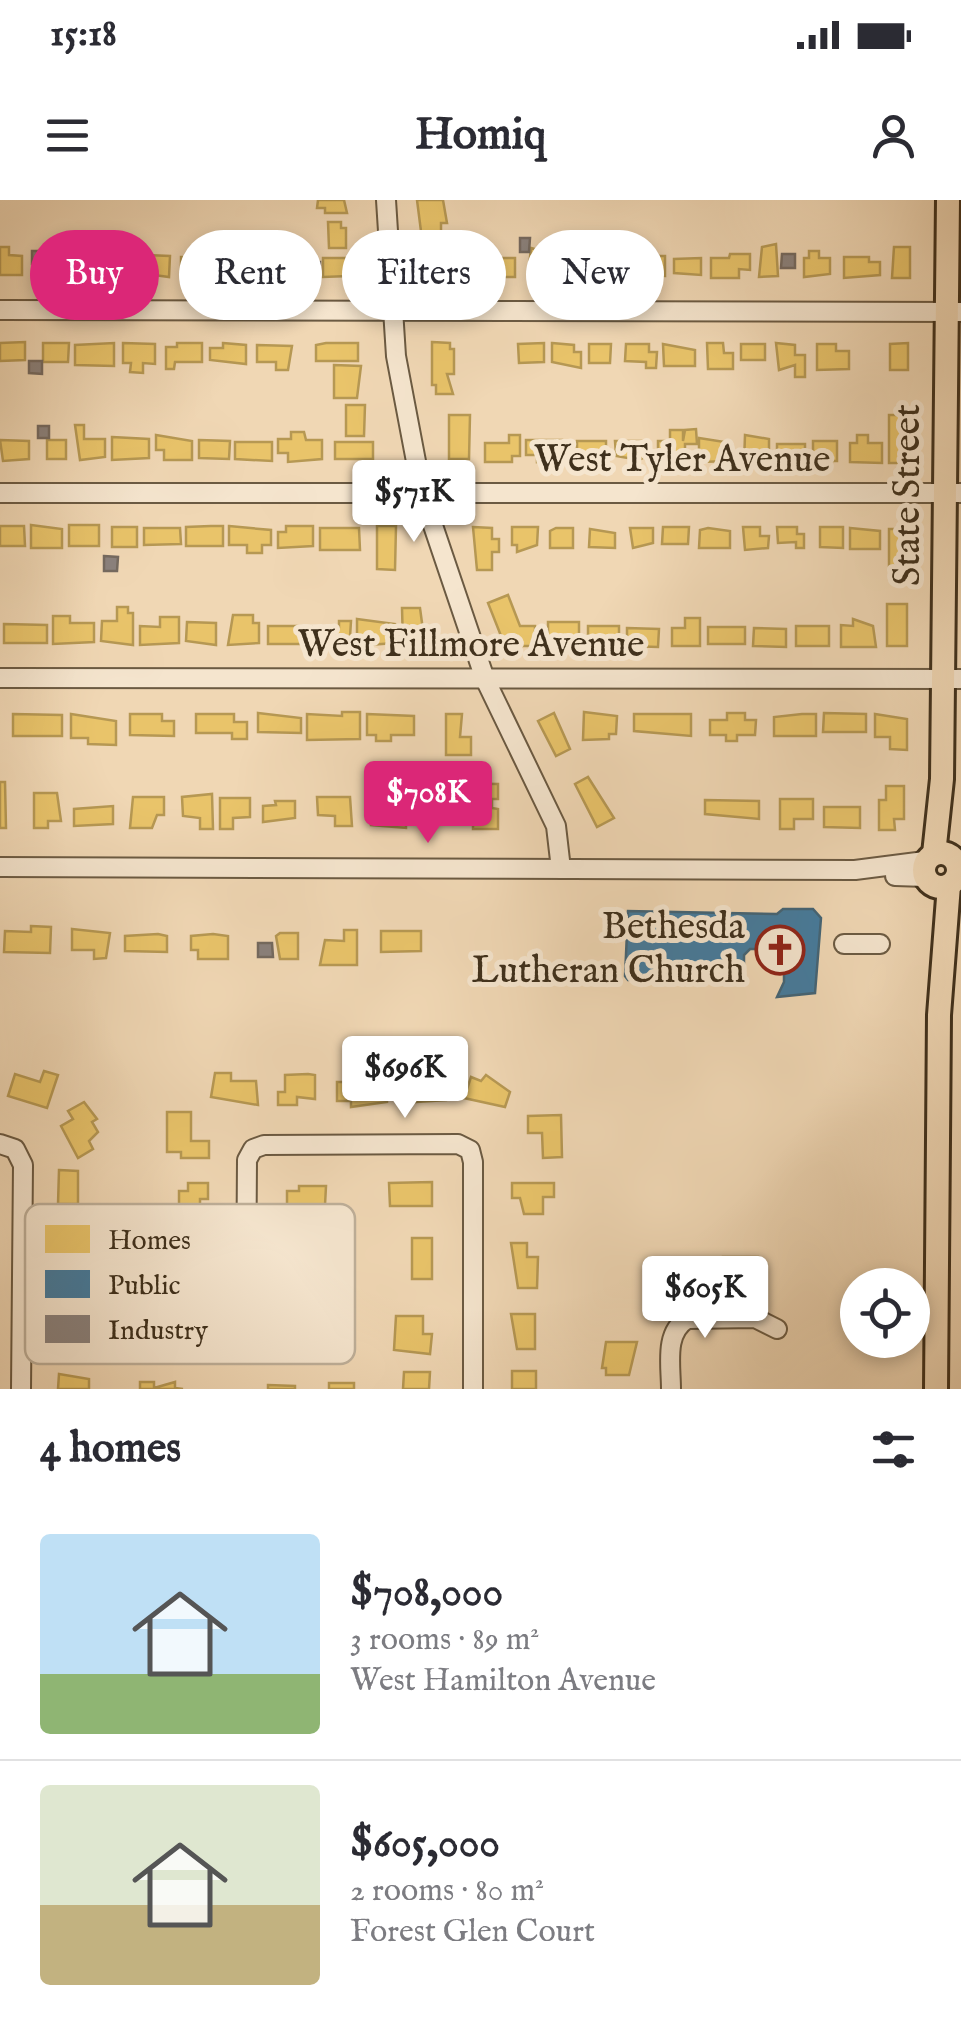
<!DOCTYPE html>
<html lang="en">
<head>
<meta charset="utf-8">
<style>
  body { margin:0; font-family:"IM FELL English",serif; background:#f2f2f3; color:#2b2b33; height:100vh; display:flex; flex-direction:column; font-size:38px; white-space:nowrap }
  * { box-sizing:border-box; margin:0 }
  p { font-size:32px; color:#7c7c81 }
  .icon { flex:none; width:55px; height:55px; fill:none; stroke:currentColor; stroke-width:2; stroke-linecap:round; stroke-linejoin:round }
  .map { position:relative; height:1189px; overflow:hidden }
  .drawer { display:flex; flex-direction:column; background:#fff; flex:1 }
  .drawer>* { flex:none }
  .guide { position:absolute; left:30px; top:30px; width:902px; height:90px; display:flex; gap:20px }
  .tools { position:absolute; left:840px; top:1068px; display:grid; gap:20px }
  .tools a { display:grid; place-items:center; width:90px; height:90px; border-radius:50%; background:#fff; box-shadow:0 5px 15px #0003; font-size:50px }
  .price { position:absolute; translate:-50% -85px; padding:0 22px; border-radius:10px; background:#fff; color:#222; font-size:32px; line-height:65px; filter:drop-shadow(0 2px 5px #0008) }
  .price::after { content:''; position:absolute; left:50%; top:60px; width:30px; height:22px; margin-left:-15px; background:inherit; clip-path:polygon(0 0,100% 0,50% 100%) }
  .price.selected { background:#db2777; color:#fff }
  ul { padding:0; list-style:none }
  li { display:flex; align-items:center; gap:30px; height:250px; padding:0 40px }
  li+li { border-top:2px solid #e1e1e2 }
  li span { display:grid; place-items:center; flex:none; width:280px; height:200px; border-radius:10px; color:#555 }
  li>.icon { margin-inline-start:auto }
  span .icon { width:120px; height:120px; fill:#fffc; stroke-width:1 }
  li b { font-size:42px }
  h2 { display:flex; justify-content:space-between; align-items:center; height:120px; padding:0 40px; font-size:42px }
  .tag { padding:0 35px; border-radius:45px; background:#fff; box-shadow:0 5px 15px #0003; font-size:35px; line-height:90px }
  .tag.selected { background:#db2777; color:#fff }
  .status { display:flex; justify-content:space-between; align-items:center; height:70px; padding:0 50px; background:#fff; direction:ltr }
  .status svg { height:28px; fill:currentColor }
  header { display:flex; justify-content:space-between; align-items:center; height:130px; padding:0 40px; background:#fff; font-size:45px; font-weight:800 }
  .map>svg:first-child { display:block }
</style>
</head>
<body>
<div class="status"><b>15:18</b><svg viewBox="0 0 49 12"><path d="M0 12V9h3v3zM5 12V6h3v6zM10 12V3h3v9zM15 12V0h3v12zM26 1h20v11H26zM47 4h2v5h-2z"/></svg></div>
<header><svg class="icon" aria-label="menu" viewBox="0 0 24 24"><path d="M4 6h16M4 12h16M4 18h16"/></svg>Homiq<svg class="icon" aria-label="person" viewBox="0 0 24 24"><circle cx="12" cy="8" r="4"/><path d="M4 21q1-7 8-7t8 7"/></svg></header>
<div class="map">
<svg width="961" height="1189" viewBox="0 0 961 1189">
  <rect width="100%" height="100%" fill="#f0d7b4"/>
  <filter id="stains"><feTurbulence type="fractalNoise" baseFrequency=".002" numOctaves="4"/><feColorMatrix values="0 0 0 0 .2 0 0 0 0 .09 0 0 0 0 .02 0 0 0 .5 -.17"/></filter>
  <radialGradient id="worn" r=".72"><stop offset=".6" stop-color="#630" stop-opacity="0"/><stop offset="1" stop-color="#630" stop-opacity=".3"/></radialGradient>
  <g fill="#e9c46a" stroke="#b69853" stroke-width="2.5">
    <path d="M 318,0 L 344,0 L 347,13 L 325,13 L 325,8 L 317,8 Z"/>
    <path d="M 417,0 L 443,0 L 447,23 L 441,23 L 441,40 L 422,39 Z"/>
    <path d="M 328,22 L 341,22 L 341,28 L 346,28 L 346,48 L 329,48 Z"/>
    <path d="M 776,44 L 778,76 L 759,77 L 762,47 Z"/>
    <path d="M 0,47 L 9,47 L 9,55 L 22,56 L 22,75 L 0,75 Z"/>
    <path d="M 894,47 L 910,47 L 910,78 L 892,78 Z"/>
    <path d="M 531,48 L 553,54 L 553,73 L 548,76 L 528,76 Z"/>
    <path d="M 42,49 L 64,53 L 64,74 L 42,76 Z"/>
    <path d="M 423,51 L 450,51 L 450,75 L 423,74 Z"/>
    <path d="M 809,51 L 819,51 L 819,58 L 830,58 L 830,74 L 804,77 L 804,58 L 809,58 Z"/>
    <path d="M 577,52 L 577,58 L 590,58 L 590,77 L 574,76 L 569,68 L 562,68 L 562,53 Z"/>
    <path d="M 75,54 L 101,55 L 101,75 L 75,74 Z"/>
    <path d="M 730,54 L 750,54 L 750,70 L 739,69 L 739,78 L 711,78 L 711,58 L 729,58 Z"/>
    <path d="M 114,55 L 137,55 L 137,75 L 114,76 Z"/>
    <path d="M 146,55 L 170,56 L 169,77 L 146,74 Z"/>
    <path d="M 599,56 L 628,56 L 627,76 L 599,76 Z"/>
    <path d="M 635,56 L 665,56 L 665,76 L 635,75 Z"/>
    <path d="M 181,57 L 209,57 L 208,71 L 201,71 L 201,76 L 181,73 Z"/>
    <path d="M 218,57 L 248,57 L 247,72 L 217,75 Z"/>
    <path d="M 844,57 L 869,57 L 869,62 L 880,62 L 880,75 L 844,78 Z"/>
    <path d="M 256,58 L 289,59 L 288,72 L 255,76 Z"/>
    <path d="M 323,58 L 349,58 L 349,76 L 323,77 Z"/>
    <rect x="486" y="58" width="29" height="19"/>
    <path d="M 701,58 L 701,75 L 674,73 L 674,59 Z"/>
    <path d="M 25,142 L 25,160 L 0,161 L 0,143 Z"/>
    <path d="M 432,142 L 450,143 L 450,149 L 454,149 L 454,174 L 447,174 L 453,194 L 436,194 L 436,185 L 432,185 Z"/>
    <path d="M 43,143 L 69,143 L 68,162 L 43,162 Z"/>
    <path d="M 114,143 L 114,166 L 75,165 L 75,145 Z"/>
    <path d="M 123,143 L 155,144 L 155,164 L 143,163 L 143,173 L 130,172 L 131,163 L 123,163 Z"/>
    <path d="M 177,143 L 202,143 L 202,162 L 175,162 L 174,169 L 166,169 L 166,147 L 177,147 Z"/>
    <path d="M 223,143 L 246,145 L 246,164 L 210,160 L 210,148 L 223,148 Z"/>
    <path d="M 326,143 L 358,143 L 358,161 L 316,161 L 316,145 Z"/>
    <path d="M 544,143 L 544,162 L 519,163 L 518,144 Z"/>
    <path d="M 552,143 L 574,145 L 574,152 L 581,152 L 581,168 L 552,162 Z"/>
    <path d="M 707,143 L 723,143 L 724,153 L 733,153 L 733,169 L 708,169 Z"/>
    <path d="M 776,143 L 795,145 L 795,155 L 805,155 L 805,177 L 795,177 L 795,165 L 779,170 Z"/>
    <path d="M 908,143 L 908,170 L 890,170 L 890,144 Z"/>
    <path d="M 589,144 L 611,144 L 610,163 L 589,163 Z"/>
    <path d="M 626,144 L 649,144 L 649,152 L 657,152 L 656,168 L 646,168 L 646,162 L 625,161 Z"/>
    <path d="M 663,144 L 695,150 L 695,166 L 664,166 Z"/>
    <rect x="741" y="144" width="24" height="16"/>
    <path d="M 817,144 L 836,144 L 836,151 L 849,151 L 849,169 L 817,170 Z"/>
    <path d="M 257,145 L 292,146 L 288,170 L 276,170 L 276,162 L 257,162 Z"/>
    <path d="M 334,165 L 361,166 L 357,198 L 334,198 Z"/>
    <path d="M 346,205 L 365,205 L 364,236 L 346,236 Z"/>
    <path d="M 449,215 L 470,215 L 469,259 L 449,259 Z"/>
    <path d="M 889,215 L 906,215 L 905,263 L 889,263 Z"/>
    <path d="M 75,225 L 84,225 L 84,239 L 105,239 L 105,257 L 80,260 Z"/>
    <path d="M 696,229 L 697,244 L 685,244 L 685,261 L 658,261 L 658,241 L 670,241 L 670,230 L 683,230 L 683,241 L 685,230 Z"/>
    <path d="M 291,232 L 304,232 L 306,240 L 322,240 L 322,259 L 288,262 L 288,253 L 278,253 L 278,239 L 291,239 Z"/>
    <path d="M 156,235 L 192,241 L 192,260 L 164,260 L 164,250 L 156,250 Z"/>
    <path d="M 509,235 L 520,235 L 520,256 L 512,256 L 512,262 L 485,262 L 485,243 L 509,243 Z"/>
    <path d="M 745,235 L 769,239 L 769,259 L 744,263 Z"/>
    <path d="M 857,235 L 868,235 L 868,243 L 882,243 L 882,263 L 850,262 L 850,243 L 857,243 Z"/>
    <path d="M 112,237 L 149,239 L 149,258 L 112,260 Z"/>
    <path d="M 699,238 L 731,243 L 731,261 L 699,262 Z"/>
    <path d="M 0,240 L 29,241 L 29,259 L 3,261 Z"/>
    <rect x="47" y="240" width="19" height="19"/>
    <path d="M 199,240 L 230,241 L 229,259 L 199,258 Z"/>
    <path d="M 526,240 L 562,240 L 562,259 L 537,262 L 537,255 L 526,255 Z"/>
    <rect x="577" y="241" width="29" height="21"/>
    <path d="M 615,241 L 647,241 L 647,256 L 639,260 L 616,256 Z"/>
    <rect x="813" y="241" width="24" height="20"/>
    <path d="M 235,242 L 272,242 L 272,261 L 235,259 Z"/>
    <rect x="335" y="242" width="38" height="17"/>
    <rect x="777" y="244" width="28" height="18"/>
    <path d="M 31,325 L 62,329 L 62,348 L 31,348 Z"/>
    <rect x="69" y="325" width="30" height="21"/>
    <path d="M 0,326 L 24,326 L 25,346 L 0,346 Z"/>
    <path d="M 211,326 L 223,326 L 223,346 L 186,346 L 186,327 Z"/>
    <path d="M 229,326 L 271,330 L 271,345 L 262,345 L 262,353 L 247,353 L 247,345 L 229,345 Z"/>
    <path d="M 286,326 L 313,326 L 313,346 L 278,348 L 278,332 L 286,332 Z"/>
    <path d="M 377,326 L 396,326 L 395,370 L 377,369 Z"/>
    <rect x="112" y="327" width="25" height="20"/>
    <path d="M 473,327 L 492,328 L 492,339 L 499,339 L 499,352 L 492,352 L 492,370 L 477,370 Z"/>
    <path d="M 512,327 L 538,327 L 537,345 L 517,352 L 517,345 L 512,345 Z"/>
    <path d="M 663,327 L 689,327 L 688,344 L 662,344 Z"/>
    <path d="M 743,327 L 760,327 L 760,336 L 769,336 L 768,348 L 745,350 Z"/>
    <path d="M 777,327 L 797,327 L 797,334 L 804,334 L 804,348 L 796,348 L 796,342 L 778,343 Z"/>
    <path d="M 820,327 L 843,327 L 843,348 L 820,347 Z"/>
    <path d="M 144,328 L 180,328 L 181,344 L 144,345 Z"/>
    <path d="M 320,328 L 359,328 L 360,350 L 320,350 Z"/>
    <path d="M 556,328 L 573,328 L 573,348 L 550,348 L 550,331 Z"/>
    <path d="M 630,328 L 653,328 L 653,343 L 633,348 Z"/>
    <path d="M 708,328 L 730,331 L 730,348 L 699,348 L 700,330 Z"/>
    <path d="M 850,328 L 880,331 L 880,349 L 850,349 Z"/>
    <path d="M 590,329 L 615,333 L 615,348 L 589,347 Z"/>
    <rect x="889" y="329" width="18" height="37"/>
    <path d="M 508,395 L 520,426 L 535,426 L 535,446 L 505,446 L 488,403 Z"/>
    <rect x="887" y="404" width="20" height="42"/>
    <path d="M 117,407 L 128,407 L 128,413 L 133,413 L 133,445 L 101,441 L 102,421 L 117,421 Z"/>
    <path d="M 402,408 L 420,408 L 425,445 L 403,445 Z"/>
    <path d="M 233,415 L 253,415 L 253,423 L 259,423 L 259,443 L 228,445 Z"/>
    <path d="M 53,416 L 70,416 L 70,423 L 94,423 L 94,442 L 53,444 Z"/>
    <path d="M 160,417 L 179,417 L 179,443 L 140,445 L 140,426 L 160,427 Z"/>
    <path d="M 685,418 L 700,418 L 700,446 L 672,446 L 672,428 L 685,428 Z"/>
    <path d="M 357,419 L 395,424 L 394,443 L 357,446 Z"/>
    <path d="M 853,419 L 873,426 L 876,447 L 841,447 L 841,425 L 853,426 Z"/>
    <path d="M 339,421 L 351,421 L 350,437 L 342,437 L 342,446 L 312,445 L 312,426 L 339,427 Z"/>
    <path d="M 187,422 L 216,423 L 216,445 L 186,441 Z"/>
    <path d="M 548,422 L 579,422 L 579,445 L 548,442 Z"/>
    <path d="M 4,424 L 47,425 L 47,443 L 4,443 Z"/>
    <rect x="268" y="426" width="36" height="18"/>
    <rect x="588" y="426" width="31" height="20"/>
    <rect x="796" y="426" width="33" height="20"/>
    <rect x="708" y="427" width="37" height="17"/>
    <path d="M 627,428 L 659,429 L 658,447 L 627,446 Z"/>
    <path d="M 754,428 L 786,429 L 786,447 L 753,446 Z"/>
    <path d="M 342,512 L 360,512 L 360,539 L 307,540 L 307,514 L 342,516 Z"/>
    <path d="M 584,512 L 617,516 L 616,534 L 609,534 L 609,539 L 583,540 Z"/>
    <path d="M 258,513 L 301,518 L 301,533 L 258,532 Z"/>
    <path d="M 554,513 L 570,549 L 556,556 L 538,521 Z"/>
    <path d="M 727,513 L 745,513 L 745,520 L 756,520 L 755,535 L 737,535 L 737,541 L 726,541 L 726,535 L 710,535 L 710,520 L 727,520 Z"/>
    <path d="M 824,513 L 866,514 L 866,532 L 823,532 Z"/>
    <path d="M 13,514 L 62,515 L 62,536 L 13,536 Z"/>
    <path d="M 71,514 L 116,521 L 116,545 L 88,544 L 88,538 L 71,538 Z"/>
    <path d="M 130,514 L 162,514 L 162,521 L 174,521 L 174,536 L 130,535 Z"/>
    <path d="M 196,514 L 234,514 L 234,522 L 247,522 L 247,539 L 232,539 L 232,533 L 196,533 Z"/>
    <path d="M 367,514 L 414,516 L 414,535 L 391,535 L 391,541 L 376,541 L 376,535 L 367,535 Z"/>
    <path d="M 446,514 L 462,514 L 460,537 L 471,537 L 471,555 L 446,555 Z"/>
    <path d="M 634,514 L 691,514 L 691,536 L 634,531 Z"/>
    <path d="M 802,514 L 816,514 L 816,536 L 774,536 L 774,517 Z"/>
    <path d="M 875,514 L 907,519 L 907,550 L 890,549 L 890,537 L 875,537 Z"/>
    <path d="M 588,577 L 614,618 L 597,627 L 575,584 Z"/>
    <path d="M 0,582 L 5,582 L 6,628 L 0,628 Z"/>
    <path d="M 435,583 L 498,584 L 498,599 L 492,599 L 492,608 L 498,609 L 498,629 L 473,629 L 473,599 L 435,601 Z"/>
    <path d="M 886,586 L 904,586 L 904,619 L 894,619 L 895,630 L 879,630 L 879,600 L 886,600 Z"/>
    <path d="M 34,593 L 57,593 L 61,621 L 48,621 L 48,628 L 34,628 Z"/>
    <path d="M 212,594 L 213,629 L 200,629 L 200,618 L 183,616 L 182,597 Z"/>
    <path d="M 133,597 L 164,597 L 164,615 L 157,615 L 152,628 L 130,628 Z"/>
    <path d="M 317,597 L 350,597 L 352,626 L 335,626 L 335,616 L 318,615 Z"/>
    <path d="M 220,598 L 250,598 L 250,617 L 233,618 L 233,629 L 220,629 Z"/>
    <path d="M 371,599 L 389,599 L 388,607 L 406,602 L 406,628 L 371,625 Z"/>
    <path d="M 780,599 L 813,599 L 813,619 L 794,619 L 794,629 L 780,629 Z"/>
    <path d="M 705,600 L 759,601 L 759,619 L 705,614 Z"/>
    <path d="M 275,601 L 295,601 L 295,618 L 263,622 L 263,606 L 276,605 Z"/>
    <path d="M 113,606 L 113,624 L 74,626 L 74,609 Z"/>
    <path d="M 824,607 L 860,607 L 860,628 L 824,627 Z"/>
    <path d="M 31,726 L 51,727 L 50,753 L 4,752 L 5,731 L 31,732 Z"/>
    <path d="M 72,729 L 110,733 L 106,758 L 94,759 L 94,750 L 72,750 Z"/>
    <path d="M 344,730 L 357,730 L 357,765 L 320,765 L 325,740 L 344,741 Z"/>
    <path d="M 381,731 L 421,731 L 421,751 L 381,752 Z"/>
    <path d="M 280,733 L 298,733 L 298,759 L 280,759 L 276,736 Z"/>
    <path d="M 158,734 L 167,736 L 167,752 L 125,751 L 125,736 Z"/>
    <path d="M 213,734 L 228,736 L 228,759 L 198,759 L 198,750 L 191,750 L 191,736 Z"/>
    <path d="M 44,871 L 58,875 L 47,908 L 8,896 L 15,874 L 40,882 Z"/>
    <path d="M 215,873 L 231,873 L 231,881 L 256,881 L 258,905 L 211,897 Z"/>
    <path d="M 362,873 L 372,873 L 373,882 L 387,882 L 387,902 L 351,907 L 351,901 L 337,901 L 337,882 L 362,882 Z"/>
    <path d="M 308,874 L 315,875 L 315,899 L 297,897 L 297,905 L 278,905 L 278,892 L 285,892 L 285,875 Z"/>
    <path d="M 416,874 L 446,881 L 446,900 L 402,903 L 402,880 L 416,880 Z"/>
    <path d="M 486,875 L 510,892 L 505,907 L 464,898 L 471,877 L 481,881 Z"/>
    <path d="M 84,902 L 97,919 L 92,922 L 98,932 L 89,941 L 93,949 L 78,958 L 61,926 L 73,919 L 68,911 Z"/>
    <path d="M 167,912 L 191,912 L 191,941 L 209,941 L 209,958 L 181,958 L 181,952 L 167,952 Z"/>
    <path d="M 561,915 L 562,957 L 543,958 L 542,933 L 528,933 L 528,916 Z"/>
    <path d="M 59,970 L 78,971 L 78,1004 L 58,1004 Z"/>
    <path d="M 432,982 L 432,1006 L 390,1006 L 389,983 Z"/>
    <path d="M 188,983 L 208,983 L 208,999 L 200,999 L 200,1025 L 179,1025 L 179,991 L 188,991 Z"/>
    <path d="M 512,983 L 554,983 L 554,997 L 543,997 L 543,1014 L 524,1014 L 520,998 L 512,998 Z"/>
    <path d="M 299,986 L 326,986 L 325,1005 L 287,1005 L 287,991 L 299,991 Z"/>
    <rect x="412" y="1038" width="20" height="41"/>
    <path d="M 511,1043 L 527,1043 L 527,1057 L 538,1057 L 537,1088 L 518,1088 Z"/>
    <path d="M 723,1057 L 758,1057 L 758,1085 L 723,1080 Z"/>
    <path d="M 511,1114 L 535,1114 L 535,1149 L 517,1149 Z"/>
    <path d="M 396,1116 L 423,1116 L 423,1134 L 432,1134 L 430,1154 L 394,1150 Z"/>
    <path d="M 606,1142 L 637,1142 L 629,1175 L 606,1175 L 606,1168 L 602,1168 Z"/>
    <rect x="512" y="1171" width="24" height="18"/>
    <path d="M 404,1172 L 430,1172 L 429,1189 L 403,1189 Z"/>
    <path d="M 59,1174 L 89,1179 L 89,1189 L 58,1189 Z"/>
    <path d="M 140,1182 L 154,1182 L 154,1188 L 175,1182 L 175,1188 L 183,1189 L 140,1189 Z"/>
    <rect x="329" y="1183" width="25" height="6"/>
    <path d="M 268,1185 L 295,1186 L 295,1189 L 268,1189 Z"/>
  </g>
  <path fill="#457b9d" stroke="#436476" stroke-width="2.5" d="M 783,709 L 813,709 L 821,718 L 815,793 L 777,797 L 784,782 L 784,762 L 771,767 L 763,759 L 768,749 L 750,749 L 744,755 L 744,764 L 685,764 L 678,771 L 678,780 L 628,780 L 625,776 L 628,711 L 777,714 Z"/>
  <g fill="#8a817c" stroke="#74695f" stroke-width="2.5">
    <path d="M 520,38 L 530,38 L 529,52 L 520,52 Z"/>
    <path d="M 68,40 L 77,40 L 77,54 L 67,54 Z"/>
    <rect x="32" y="51" width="9" height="13"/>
    <path d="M 463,52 L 478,52 L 478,66 L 463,67 Z"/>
    <path d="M 782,54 L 795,54 L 795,68 L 781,68 Z"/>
    <path d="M 320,62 L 320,77 L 303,77 L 303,63 Z"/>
    <path d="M 29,161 L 42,161 L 42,174 L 29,173 Z"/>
    <rect x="38" y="226" width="11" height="12"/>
    <path d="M 104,356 L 118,357 L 117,371 L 104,371 Z"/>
    <path d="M 258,743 L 272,743 L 273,757 L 258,757 Z"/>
  </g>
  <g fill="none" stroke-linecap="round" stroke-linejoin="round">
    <g stroke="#6b5a42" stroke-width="22">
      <g id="minor">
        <path d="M 386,0 L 396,156 L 422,293 L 485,479 L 556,626 L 561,669"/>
        <path d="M 0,110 L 961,112"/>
        <path d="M 0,293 L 961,293"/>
        <path d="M 0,478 L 961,479"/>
        <path d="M 956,662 L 961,663"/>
        <path d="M 0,667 L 855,670 L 925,661"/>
        <path d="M 895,676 L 926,677"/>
        <path d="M 844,744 L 880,744"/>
        <path d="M 0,944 L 15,949 L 23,965 L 21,1189"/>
        <path d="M 246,1102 L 247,960 L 253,949 L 264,945 L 458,944 L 470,950 L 473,962 L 473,1189"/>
        <path d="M 671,1189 C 671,1165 664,1133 687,1119 L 755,1118 L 777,1129"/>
      </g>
    </g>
    <g stroke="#3f301c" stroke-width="28">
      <g id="major">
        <circle cx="941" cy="670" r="17"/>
        <path d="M 934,654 L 942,579 L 948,0"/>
        <path d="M 936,1189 L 939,815 L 949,685"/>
      </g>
    </g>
    <use href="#minor" stroke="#f5e5ce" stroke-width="18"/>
    <use href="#major" stroke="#f0d7b4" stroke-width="22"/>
  </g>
  <defs>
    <g id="church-ring" transform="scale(2.5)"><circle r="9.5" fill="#f5e5ce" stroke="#8f2418" stroke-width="1.5"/><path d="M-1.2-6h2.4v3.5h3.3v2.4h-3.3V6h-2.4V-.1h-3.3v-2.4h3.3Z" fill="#8f2418"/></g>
  </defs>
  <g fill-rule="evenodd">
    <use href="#church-ring" x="780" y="750"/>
  </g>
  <g text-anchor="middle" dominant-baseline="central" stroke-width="10" stroke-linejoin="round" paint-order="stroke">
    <g font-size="38" fill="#3f301c" stroke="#f5e5ce">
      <text x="682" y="261">West Tyler Avenue</text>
      <text transform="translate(909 295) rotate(-90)">State Street</text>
      <text x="471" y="446">West Fillmore Avenue</text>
    </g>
    <g font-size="38" fill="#3f301c" stroke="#f5e5ce" text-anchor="end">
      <text x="745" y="728">Bethesda<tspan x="745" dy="44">Lutheran Church</tspan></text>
    </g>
  </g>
  <rect x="25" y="1004" width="330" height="160" rx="15" fill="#f5e5ce" stroke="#beaf99" stroke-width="2.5"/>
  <rect x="45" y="1025" width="45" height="28" fill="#e9c46a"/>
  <rect x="45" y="1070" width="45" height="28" fill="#457b9d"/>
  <rect x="45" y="1115" width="45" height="28" fill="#8a817c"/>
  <g font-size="28" fill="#3f301c">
    <text x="108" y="1049">Homes</text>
    <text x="108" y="1094">Public</text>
    <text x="108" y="1139">Industry</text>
  </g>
  <rect width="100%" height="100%" filter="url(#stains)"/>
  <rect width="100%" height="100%" fill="url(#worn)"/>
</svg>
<div class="tools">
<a><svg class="icon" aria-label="locate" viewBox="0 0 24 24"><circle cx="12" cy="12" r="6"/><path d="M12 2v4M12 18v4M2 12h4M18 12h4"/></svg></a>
</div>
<b class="price" style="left:414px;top:345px">$571K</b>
<b class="price selected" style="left:428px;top:646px">$708K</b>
<b class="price" style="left:405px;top:921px">$696K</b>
<b class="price" style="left:705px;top:1141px">$605K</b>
<div class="guide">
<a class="tag selected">Buy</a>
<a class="tag">Rent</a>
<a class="tag">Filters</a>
<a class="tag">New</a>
</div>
</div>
<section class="drawer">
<h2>4 homes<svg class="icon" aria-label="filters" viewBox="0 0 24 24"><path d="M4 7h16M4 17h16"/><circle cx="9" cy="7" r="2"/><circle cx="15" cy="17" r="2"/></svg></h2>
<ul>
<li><span style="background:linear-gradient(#bfe0f5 70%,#8fb573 0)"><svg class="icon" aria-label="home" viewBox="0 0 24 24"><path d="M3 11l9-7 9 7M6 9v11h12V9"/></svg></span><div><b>$708,000</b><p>3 rooms · 89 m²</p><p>West Hamilton Avenue</p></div></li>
<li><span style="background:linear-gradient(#dfe7d0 60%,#c2b280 0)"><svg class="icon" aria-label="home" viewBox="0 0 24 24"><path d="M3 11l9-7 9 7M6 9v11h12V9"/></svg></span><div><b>$605,000</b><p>2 rooms · 80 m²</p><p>Forest Glen Court</p></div></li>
</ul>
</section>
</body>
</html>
